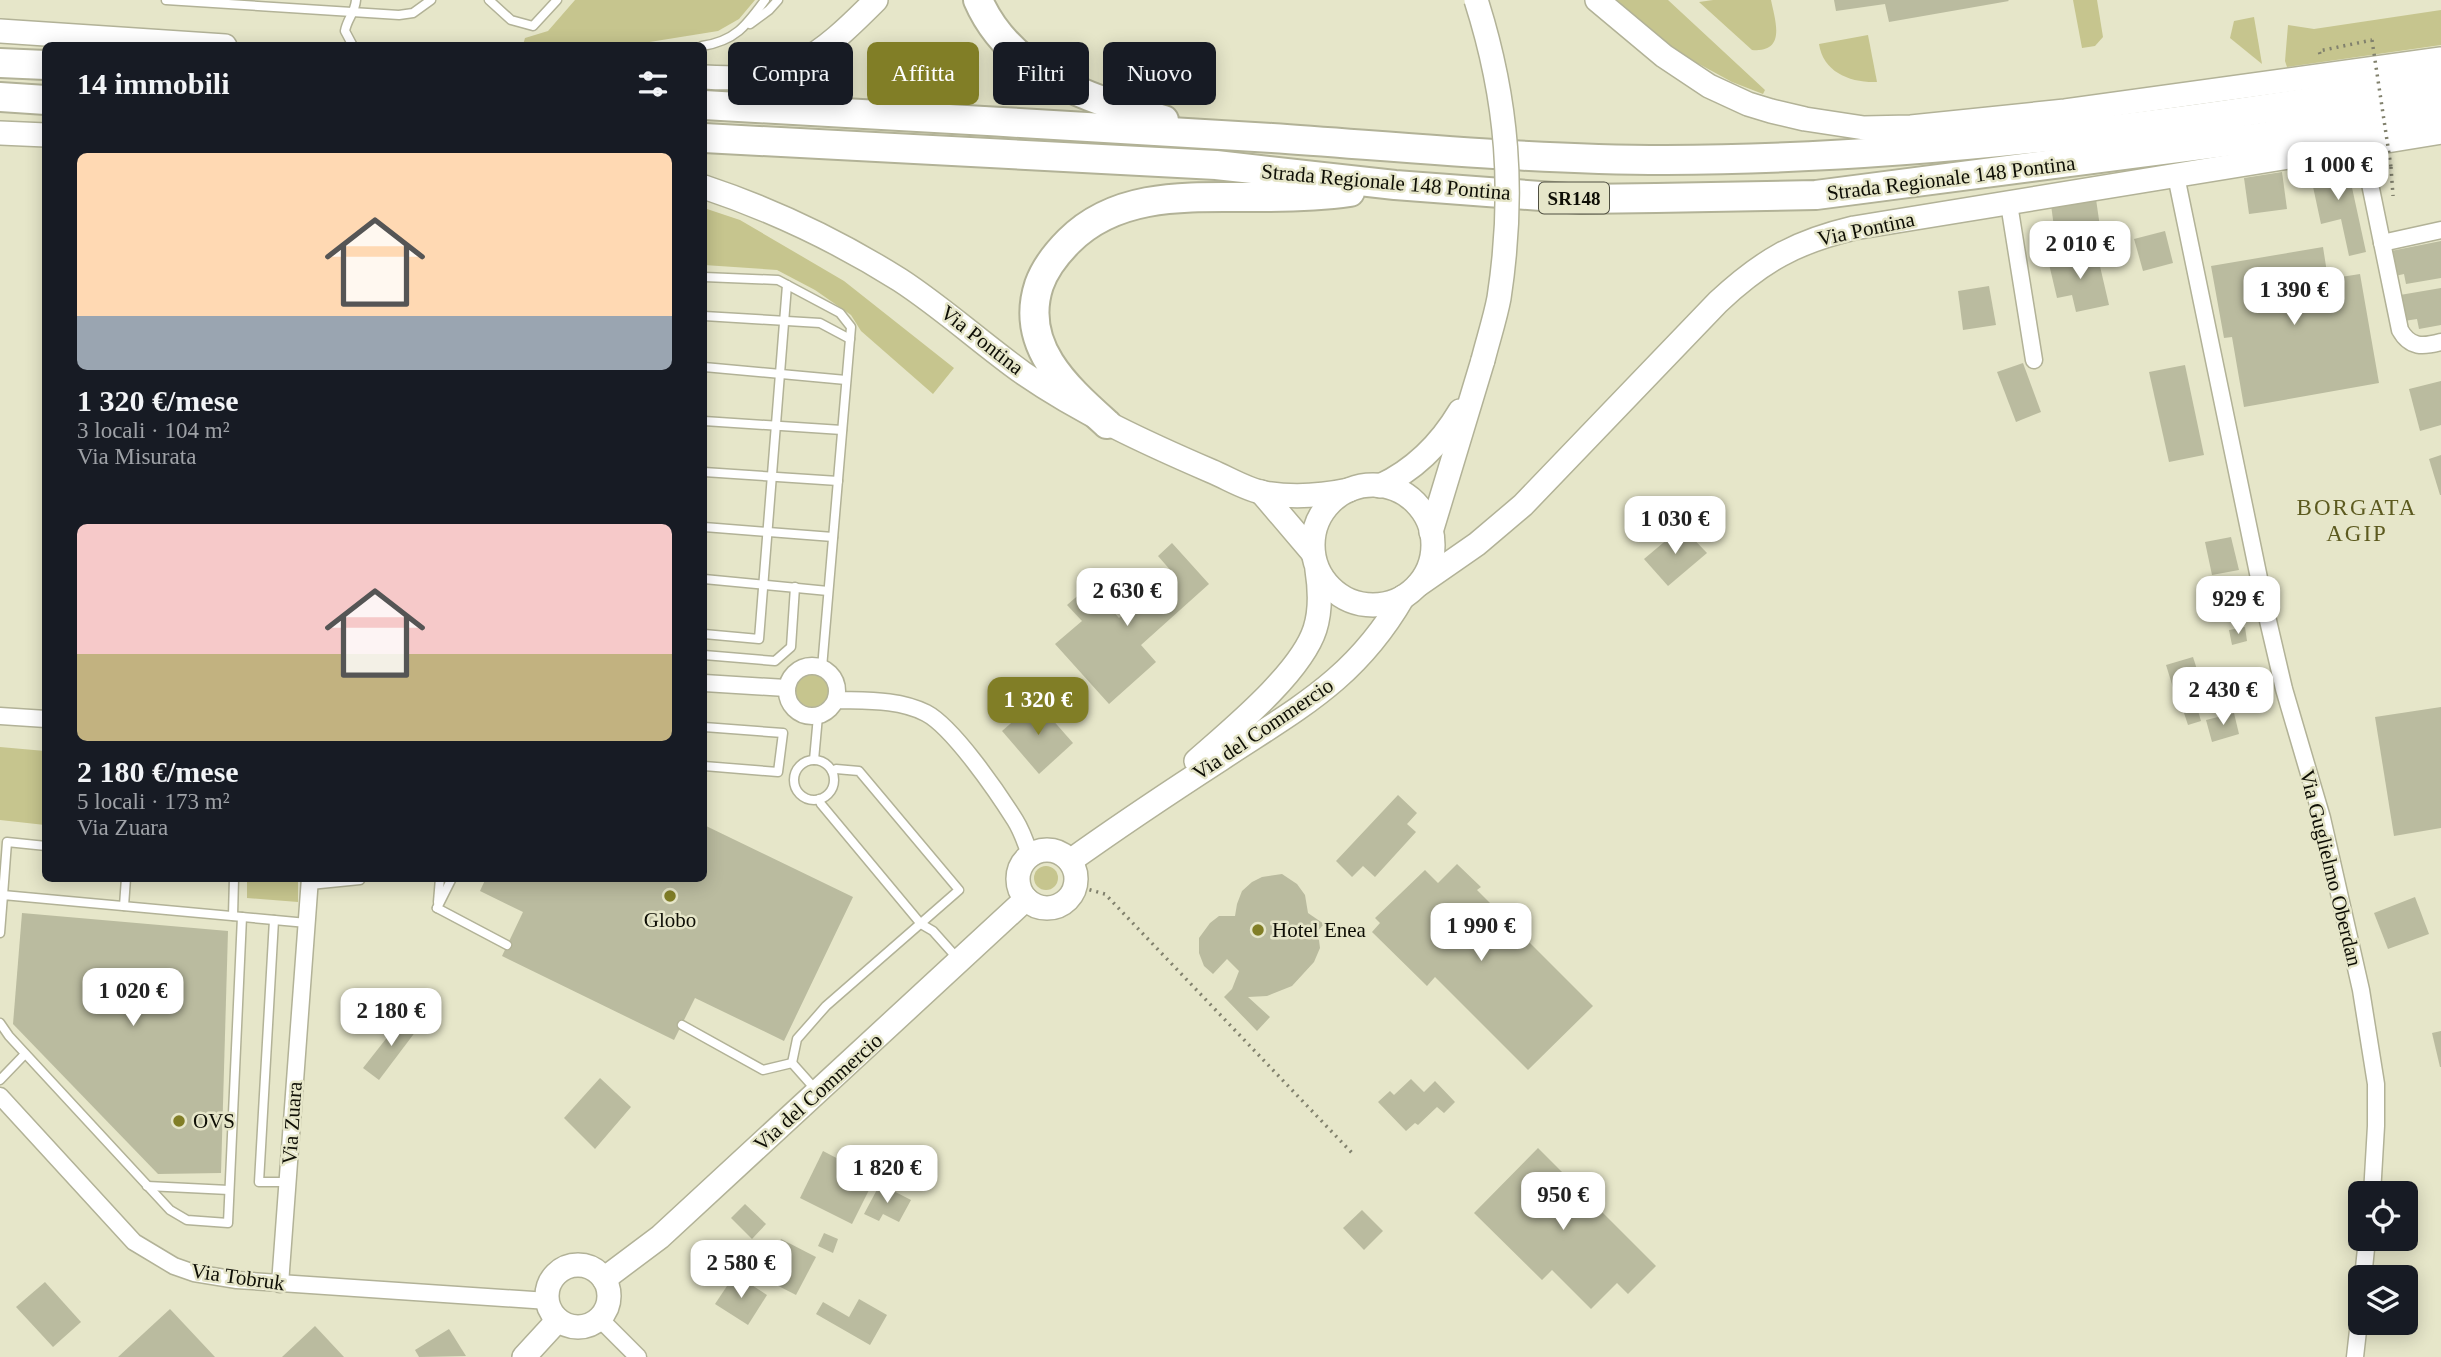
<!DOCTYPE html>
<html lang="it">
<head>
<meta charset="utf-8">
<style>
  body { margin:0; font-family:Georgia,serif; background:#242831; color:#f1f3f6; height:100vh; display:flex; flex-direction:column; font-size:26px; white-space:nowrap }
  * { box-sizing:border-box; margin:0 }
  p { font-size:23px; color:#9ea1a6 }
  .icon { flex:none; width:38px; height:38px; fill:none; stroke:currentColor; stroke-width:2; stroke-linecap:round; stroke-linejoin:round }
  .map { position:relative; flex:1; overflow:hidden }
  .drawer { position:absolute; left:42px; top:42px; width:665px; height:840px; display:flex; flex-direction:column; background:#171b24; border-radius:10px; box-shadow:0 4px 18px #0003 }
  .drawer>* { flex:none }
  .guide { position:absolute; left:728px; top:42px; width:665px; height:63px; display:flex; gap:14px }
  .tools { position:absolute; left:2348px; top:1181px; display:grid; gap:14px }
  .tools a { display:grid; place-items:center; width:70px; height:70px; border-radius:10px; background:#171b24; box-shadow:0 4px 18px #0003; font-size:35px }
  .price { position:absolute; translate:-50% -60px; padding:0 16px; border-radius:14px; background:#fff; color:#222; font-size:23px; line-height:46px; filter:drop-shadow(0 2px 4px #0008) }
  .price::after { content:''; position:absolute; left:50%; top:42px; width:21px; height:16px; margin-left:-10px; background:inherit; clip-path:polygon(0 0,100% 0,50% 100%) }
  .price.on { background:#817e26; color:#fff }
  ul { padding:0; list-style:none }
  li { display:grid; align-content:center; gap:14px; height:371px; padding:0 35px }
  li span { display:grid; place-items:center; height:217px; border-radius:10px; color:#555 }
  li>.icon { margin-inline-start:auto }
  span .icon { width:126px; height:126px; fill:#fffc; stroke-width:1 }
  li b { font-size:30px }
  h2 { display:flex; justify-content:space-between; align-items:center; height:84px; padding:0 35px; font-size:30px }
  .chip { padding:0 24px; border-radius:10px; background:#171b24; box-shadow:0 4px 18px #0003; font-size:24px; line-height:63px }
  .chip.on { background:#817e26; color:#fff }
  .map>svg:first-child { display:block }
</style>
</head>
<body>
<div class="map">
<svg width="2441" height="1357" viewBox="0 0 2441 1357">
  <rect width="100%" height="100%" fill="#e6e6c9"/>
  <g fill="#c6c58e">
    <path d="M 575,0 L 755,0 L 739,19 L 718,31 L 631,45 L 523,45 L 525,38 L 548,31 Z"/>
    <path d="M 1614,0 L 1668,0 L 1765,90 L 1763,94 L 1732,82 L 1699,64 L 1696,68 Z"/>
    <path d="M 1713,0 L 1771,0 C 1775,20 1787,53 1752,50 L 1699,2 Z"/>
    <path d="M 2073,0 L 2097,0 L 2103,37 L 2095,46 L 2082,48 Z"/>
    <path d="M 2441,10 L 2441,45 L 2287,67 L 2285,61 L 2288,25 L 2314,29 Z"/>
    <path d="M 2254,17 L 2262,64 L 2230,38 L 2234,21 Z"/>
    <path d="M 1868,35 L 1877,82 C 1850,83 1823,72 1819,44 Z"/>
    <path d="M 704,208 L 740,220 L 844,281 L 954,368 L 933,394 L 861,331 L 851,315 L 815,290 L 777,270 L 704,265 Z"/>
    <circle cx="812" cy="691" r="16"/>
    <path d="M 0,747 L 45,751 L 45,825 L 0,820 Z"/>
    <circle cx="1046" cy="878" r="12"/>
    <path d="M 247,879 L 298,879 L 298,902 L 247,898 Z"/>
  </g>
  <g fill="#babb9f">
    <path d="M 1834,0 L 2008,0 L 2009,1 L 1889,22 L 1885,4 L 1836,11 Z"/>
    <path d="M 2346,160 L 2366,252 L 2349,256 L 2341,219 L 2321,224 L 2309,168 Z"/>
    <path d="M 2282,172 L 2287,209 L 2249,214 L 2244,178 Z"/>
    <path d="M 2096,199 L 2101,234 L 2056,241 L 2051,205 Z"/>
    <path d="M 2165,231 L 2173,263 L 2143,271 L 2134,239 Z"/>
    <path d="M 2441,241 L 2441,278 L 2406,284 L 2404,274 L 2395,276 L 2391,251 Z"/>
    <path d="M 2323,247 L 2328,279 L 2360,274 L 2379,383 L 2244,407 L 2232,337 L 2224,338 L 2211,266 Z"/>
    <path d="M 2085,248 L 2089,265 L 2099,262 L 2109,305 L 2076,312 L 2072,295 L 2057,298 L 2049,264 L 2070,259 L 2068,252 Z"/>
    <path d="M 1989,286 L 1996,325 L 1963,330 L 1958,291 Z"/>
    <path d="M 2441,288 L 2441,325 L 2419,329 L 2417,319 L 2404,321 L 2400,295 Z"/>
    <path d="M 2023,363 L 2041,412 L 2016,422 L 1997,372 Z"/>
    <path d="M 2185,365 L 2204,455 L 2169,462 L 2149,372 Z"/>
    <path d="M 2441,381 L 2441,425 L 2420,431 L 2409,389 Z"/>
    <path d="M 2441,455 L 2441,495 L 2440,495 L 2429,459 Z"/>
    <path d="M 1682,527 L 1707,553 L 1668,586 L 1644,559 Z"/>
    <path d="M 2231,537 L 2239,570 L 2212,575 L 2205,542 Z"/>
    <path d="M 1172,543 L 1209,584 L 1141,645 L 1156,662 L 1109,704 L 1055,644 L 1082,621 L 1067,605 L 1090,585 L 1119,618 L 1172,572 L 1158,556 Z"/>
    <path d="M 2245,627 L 2247,641 L 2232,645 L 2229,630 Z"/>
    <path d="M 2193,657 L 2202,685 L 2175,694 L 2166,665 Z"/>
    <path d="M 2194,697 L 2201,721 L 2188,725 L 2180,701 Z"/>
    <path d="M 1036,701 L 1073,743 L 1039,774 L 1002,731 Z"/>
    <path d="M 2441,707 L 2441,828 L 2394,836 L 2375,717 Z"/>
    <path d="M 2234,713 L 2239,734 L 2212,742 L 2206,720 Z"/>
    <path d="M 1398,795 L 1417,813 L 1407,824 L 1416,832 L 1375,877 L 1363,866 L 1352,877 L 1336,861 Z"/>
    <path d="M 704,825 L 853,897 L 784,1041 L 695,998 L 674,1040 L 502,956 L 523,912 L 480,891 L 486,878 L 704,878 Z"/>
    <path d="M 1457,864 L 1481,887 L 1477,890 L 1593,1006 L 1528,1070 L 1435,977 L 1427,986 L 1372,932 L 1380,923 L 1375,918 L 1425,870 L 1438,883 Z"/>
    <path d="M 1282,874 L 1297,884 L 1305,895 L 1308,913 L 1324,924 L 1315,934 L 1319,940 L 1320,948 L 1314,962 L 1292,986 L 1267,996 L 1248,997 L 1270,1017 L 1257,1031 L 1224,997 L 1232,989 L 1239,971 L 1227,959 L 1213,974 L 1204,966 L 1199,953 L 1199,938 L 1210,923 L 1219,916 L 1235,916 L 1237,904 L 1242,891 L 1252,882 L 1262,877 Z"/>
    <path d="M 2415,897 L 2429,934 L 2388,949 L 2374,913 Z"/>
    <path d="M 22,913 L 228,931 L 221,1173 L 158,1174 L 13,1024 Z"/>
    <path d="M 404,1016 L 419,1027 L 379,1080 L 363,1068 Z"/>
    <path d="M 2441,1031 L 2441,1067 L 2440,1067 L 2432,1033 Z"/>
    <path d="M 600,1078 L 631,1107 L 595,1149 L 564,1118 Z"/>
    <path d="M 1411,1079 L 1424,1092 L 1435,1081 L 1455,1102 L 1444,1113 L 1437,1107 L 1418,1125 L 1415,1123 L 1406,1131 L 1378,1102 L 1390,1091 L 1394,1095 Z"/>
    <path d="M 1538,1148 L 1656,1266 L 1628,1294 L 1617,1283 L 1591,1309 L 1552,1270 L 1542,1280 L 1474,1213 Z"/>
    <path d="M 823,1151 L 875,1178 L 852,1224 L 800,1198 Z"/>
    <path d="M 880,1184 L 911,1200 L 899,1222 L 883,1214 L 879,1221 L 864,1214 Z"/>
    <path d="M 745,1204 L 766,1224 L 752,1239 L 731,1218 Z"/>
    <path d="M 1362,1210 L 1383,1231 L 1364,1250 L 1343,1228 Z"/>
    <path d="M 824,1233 L 838,1239 L 833,1253 L 818,1246 Z"/>
    <path d="M 781,1239 L 816,1257 L 796,1295 L 761,1277 Z"/>
    <path d="M 735,1274 L 767,1295 L 748,1325 L 715,1304 Z"/>
    <path d="M 45,1282 L 81,1322 L 53,1347 L 16,1307 Z"/>
    <path d="M 859,1299 L 887,1315 L 870,1345 L 816,1314 L 823,1302 L 849,1317 Z"/>
    <path d="M 170,1309 L 215,1357 L 118,1357 Z"/>
    <path d="M 315,1326 L 344,1357 L 282,1357 Z"/>
    <path d="M 449,1329 L 466,1356 L 419,1357 L 415,1350 Z"/>
  </g>
  <g fill="none" stroke-linecap="round" stroke-linejoin="round">
    <g stroke="#b2b297" stroke-width="11">
      <g id="lane">
        <path d="M 166,0 L 399,15 L 413,13 L 431,0"/>
        <path d="M 489,0 L 511,20 L 533,26 L 557,0"/>
        <path d="M 750,24 L 769,10 L 778,0"/>
        <path d="M 353,46 L 345,31 C 347,19 355,13 356,0"/>
        <path d="M 702,46 C 735,41 746,26 765,0"/>
        <path d="M 704,277 L 778,280 L 840,313 L 851,327 L 822,668"/>
        <path d="M 704,316 L 820,323 L 850,339"/>
        <path d="M 704,367 L 846,380"/>
        <path d="M 704,421 L 842,430"/>
        <path d="M 704,472 L 838,481"/>
        <path d="M 704,527 L 833,537"/>
        <path d="M 704,579 L 828,591"/>
        <path d="M 704,634 L 759,639 L 787,285"/>
        <path d="M 704,655 L 775,661 L 791,647 L 795,587"/>
        <path d="M 704,727 L 783,733 L 778,772 L 704,766"/>
        <path d="M 814,760 L 818,716"/>
        <circle cx="814" cy="780" r="20"/>
        <path d="M 819,799 L 821,804 L 921,924 L 933,931 L 958,959"/>
        <path d="M 310,885 L 360,880"/>
        <path d="M 3,895 L 7,842 L 46,846"/>
        <path d="M 438,902 L 440,878"/>
        <path d="M 124,906 L 126,878"/>
        <path d="M 437,908 L 507,945"/>
        <path d="M 437,908 L 452,878"/>
        <path d="M 233,916 L 234,878"/>
        <path d="M 274,920 L 259,1182 L 288,1182"/>
        <path d="M 0,933 L 3,895 L 307,923"/>
        <path d="M 0,1023 L 9,1036 L 170,1210 L 187,1220 L 228,1223 L 242,917"/>
        <path d="M 682,1025 L 763,1070 L 792,1063 L 816,1090"/>
        <path d="M 792,1063 L 797,1039 L 826,1006 L 959,890 L 859,771 L 836,769 L 832,771"/>
        <path d="M 0,1080 L 25,1054"/>
        <path d="M 147,1186 L 229,1190"/>
      </g>
    </g>
    <g stroke="#b2b297" stroke-width="19">
      <g id="street">
        <path d="M 2362,145 L 2400,330 C 2410,348 2423,347 2441,342"/>
        <path d="M 2176,176 L 2266,612 L 2284,689 L 2322,818 L 2361,990 L 2376,1084 L 2376,1126 L 2372,1194"/>
        <path d="M 2009,204 L 2034,360"/>
        <path d="M 2382,243 L 2441,230"/>
        <circle cx="812" cy="691" r="25"/>
        <path d="M 704,683 L 786,688"/>
        <path d="M 836,700 C 866,701 898,699 926,713 C 953,727 998,793 1015,820 C 1022,831 1026,843 1030,855"/>
        <path d="M 0,716 L 46,719"/>
        <path d="M 0,1096 L 134,1242 L 174,1266 L 194,1273 L 237,1280 L 548,1301"/>
        <path d="M 2363,1278 L 2367,1239"/>
        <path d="M 280,1284 L 310,878"/>
        <path d="M 600,1319 L 638,1357"/>
        <path d="M 2355,1357 L 2361,1304"/>
      </g>
    </g>
    <g stroke="#b2b297" stroke-width="26">
      <g id="secondary">
        <path d="M 1597,0 L 1664,56 L 1709,86 L 1748,104 L 1771,111 L 1805,119 L 1864,128 L 1911,127 L 2065,111 L 2441,59"/>
        <path d="M 0,31 L 225,46"/>
        <path d="M 704,77 C 789,83 818,58 876,0"/>
        <path d="M 0,133 L 46,135"/>
        <path d="M 704,187 C 773,210 838,241 900,280 C 943,308 981,343 1023,373 C 1081,413 1146,443 1211,471 C 1228,478 1247,490 1265,493 C 1294,498 1320,496 1349,490"/>
        <circle cx="1373" cy="545" r="60"/>
        <path d="M 1380,486 C 1414,470 1441,443 1460,411"/>
        <path d="M 1261,492 L 1313,553"/>
        <path d="M 1431,532 L 1483,360"/>
        <path d="M 1418,585 L 1477,544 L 1523,505 L 1718,302 C 1762,261 1795,242 1854,228 L 2441,132"/>
        <path d="M 1196,761 C 1231,730 1301,673 1315,629 C 1321,610 1320,589 1317,570"/>
        <circle cx="1047" cy="879" r="29"/>
        <path d="M 1070,861 C 1119,826 1170,792 1221,759 C 1298,708 1355,680 1403,597"/>
        <circle cx="578" cy="1296" r="31"/>
        <path d="M 604,1279 L 660,1237 L 1026,899"/>
        <path d="M 524,1357 L 558,1320"/>
      </g>
    </g>
    <g stroke="#b2b297" stroke-width="32">
      <g id="highway">
        <path d="M 978,0 C 1010,74 1092,101 1164,120"/>
        <path d="M 0,63 L 46,65"/>
        <path d="M 0,97 L 46,100"/>
        <path d="M 704,105 C 893,116 1083,126 1272,138 C 1403,147 1534,160 1666,160 C 1926,159 2185,124 2441,81"/>
        <path d="M 704,138 L 1216,165 L 1395,185 L 1581,199 L 1656,198 L 1816,195 L 2255,138 L 2441,108"/>
        <path d="M 1107,424 C 1067,388 1019,346 1039,285 C 1045,268 1056,254 1069,241 C 1121,189 1198,198 1265,197 C 1294,197 1322,196 1350,192"/>
      </g>
    </g>
    <g stroke="#81816d" stroke-width="3.5" stroke-dasharray="2 5" stroke-linecap="butt">
      <path d="M 2320,54 L 2319,51 L 2372,40"/>
      <path d="M 2391,167 L 2393,196"/>
      <path d="M 1076,886 L 1105,894 L 1354,1155"/>
    </g>
    <use href="#lane" stroke="#fff" stroke-width="8"/>
    <use href="#street" stroke="#fff" stroke-width="16"/>
    <use href="#secondary" stroke="#fff" stroke-width="23"/>
    <use href="#highway" stroke="#fff" stroke-width="28"/>
    <g stroke="#b2b297" stroke-width="26" stroke-linecap="butt">
      <path id="secondary-bridge" d="M 1476,0 C 1508,100 1515,193 1499,298 C 1495,319 1488,340 1483,360"/>
    </g>
    <path stroke="#81816d" stroke-width="3.5" stroke-dasharray="2 5" stroke-linecap="butt" d="M 2372,40 L 2391,167"/>
    <use href="#secondary-bridge" stroke="#fff" stroke-width="23"/>
  </g>
  <g fill="#817e26" stroke="#e6e6c9" stroke-width="2.5">
    <circle cx="670" cy="896" r="7"/>
    <circle cx="1258" cy="930" r="7"/>
    <circle cx="179" cy="1121" r="7"/>
  </g>
  <g text-anchor="middle" dominant-baseline="central" stroke-width="5" stroke-linejoin="round" paint-order="stroke">
    <rect fill="#e6e6c9" stroke="#4f4f40" stroke-width="2" x="1539" y="182.5" width="70" height="31" rx="5"/>
    <g font-size="19" font-weight="bold" fill="#0e0e05">
      <text x="1574" y="198">SR148</text>
    </g>
    <g font-size="21" fill="#0e0e05" stroke="#e6e6c9">
      <text transform="translate(1951 178) rotate(-7)">Strada Regionale 148 Pontina</text>
      <text transform="translate(1386 182) rotate(5)">Strada Regionale 148 Pontina</text>
      <text transform="translate(1866 229) rotate(-12)">Via Pontina</text>
      <text transform="translate(982 340) rotate(38)">Via Pontina</text>
      <text transform="translate(1263 729) rotate(-34)">Via del Commercio</text>
      <text transform="translate(2331 868) rotate(76)">Via Guglielmo Oberdan</text>
      <text transform="translate(818 1092) rotate(-42)">Via del Commercio</text>
      <text transform="translate(292 1123) rotate(-86)">Via Zuara</text>
      <text transform="translate(238 1277) rotate(8)">Via Tobruk</text>
    </g>
    <g font-size="21" fill="#0e0e05" stroke="#e6e6c9" text-anchor="start">
      <text x="670" y="920" text-anchor="middle">Globo</text>
      <text x="1272" y="930">Hotel Enea</text>
      <text x="193" y="1121">OVS</text>
    </g>
    <g font-size="23" letter-spacing="2" fill="#5c5a1f" stroke="#e6e6c9">
      <text x="2357" y="507">BORGATA<tspan x="2357" dy="26">AGIP</tspan></text>
    </g>
  </g>
</svg>
<div class="tools">
<a><svg class="icon" aria-label="locate" viewBox="0 0 24 24"><circle cx="12" cy="12" r="6"/><path d="M12 2v4M12 18v4M2 12h4M18 12h4"/></svg></a>
<a><svg class="icon" aria-label="layers" viewBox="0 0 24 24"><path d="M12 4l9 5-9 5-9-5zM3 14l9 5 9-5"/></svg></a>
</div>
<b class="price" style="left:2338px;top:202px">1 000 €</b>
<b class="price" style="left:2080px;top:281px">2 010 €</b>
<b class="price" style="left:2294px;top:327px">1 390 €</b>
<b class="price" style="left:1675px;top:556px">1 030 €</b>
<b class="price" style="left:1127px;top:628px">2 630 €</b>
<b class="price" style="left:2238px;top:636px">929 €</b>
<b class="price" style="left:2223px;top:727px">2 430 €</b>
<b class="price on" style="left:1038px;top:737px">1 320 €</b>
<b class="price" style="left:1481px;top:963px">1 990 €</b>
<b class="price" style="left:133px;top:1028px">1 020 €</b>
<b class="price" style="left:391px;top:1048px">2 180 €</b>
<b class="price" style="left:887px;top:1205px">1 820 €</b>
<b class="price" style="left:1563px;top:1232px">950 €</b>
<b class="price" style="left:741px;top:1300px">2 580 €</b>
<div class="guide">
<a class="chip">Compra</a>
<a class="chip on">Affitta</a>
<a class="chip">Filtri</a>
<a class="chip">Nuovo</a>
</div>
<section class="drawer">
<h2>14 immobili<svg class="icon" aria-label="filters" viewBox="0 0 24 24"><path d="M4 7h16M4 17h16"/><circle cx="9" cy="7" r="2"/><circle cx="15" cy="17" r="2"/></svg></h2>
<ul>
<li><span style="background:linear-gradient(#ffd9b3 75%,#9aa5b1 0)"><svg class="icon" aria-label="home" viewBox="0 0 24 24"><path d="M3 11l9-7 9 7M6 9v11h12V9"/></svg></span><div><b>1 320 €/mese</b><p>3 locali · 104 m²</p><p>Via Misurata</p></div></li>
<li><span style="background:linear-gradient(#f6c9c9 60%,#c2b280 0)"><svg class="icon" aria-label="home" viewBox="0 0 24 24"><path d="M3 11l9-7 9 7M6 9v11h12V9"/></svg></span><div><b>2 180 €/mese</b><p>5 locali · 173 m²</p><p>Via Zuara</p></div></li>
</ul>
</section>
</div>
</body>
</html>
